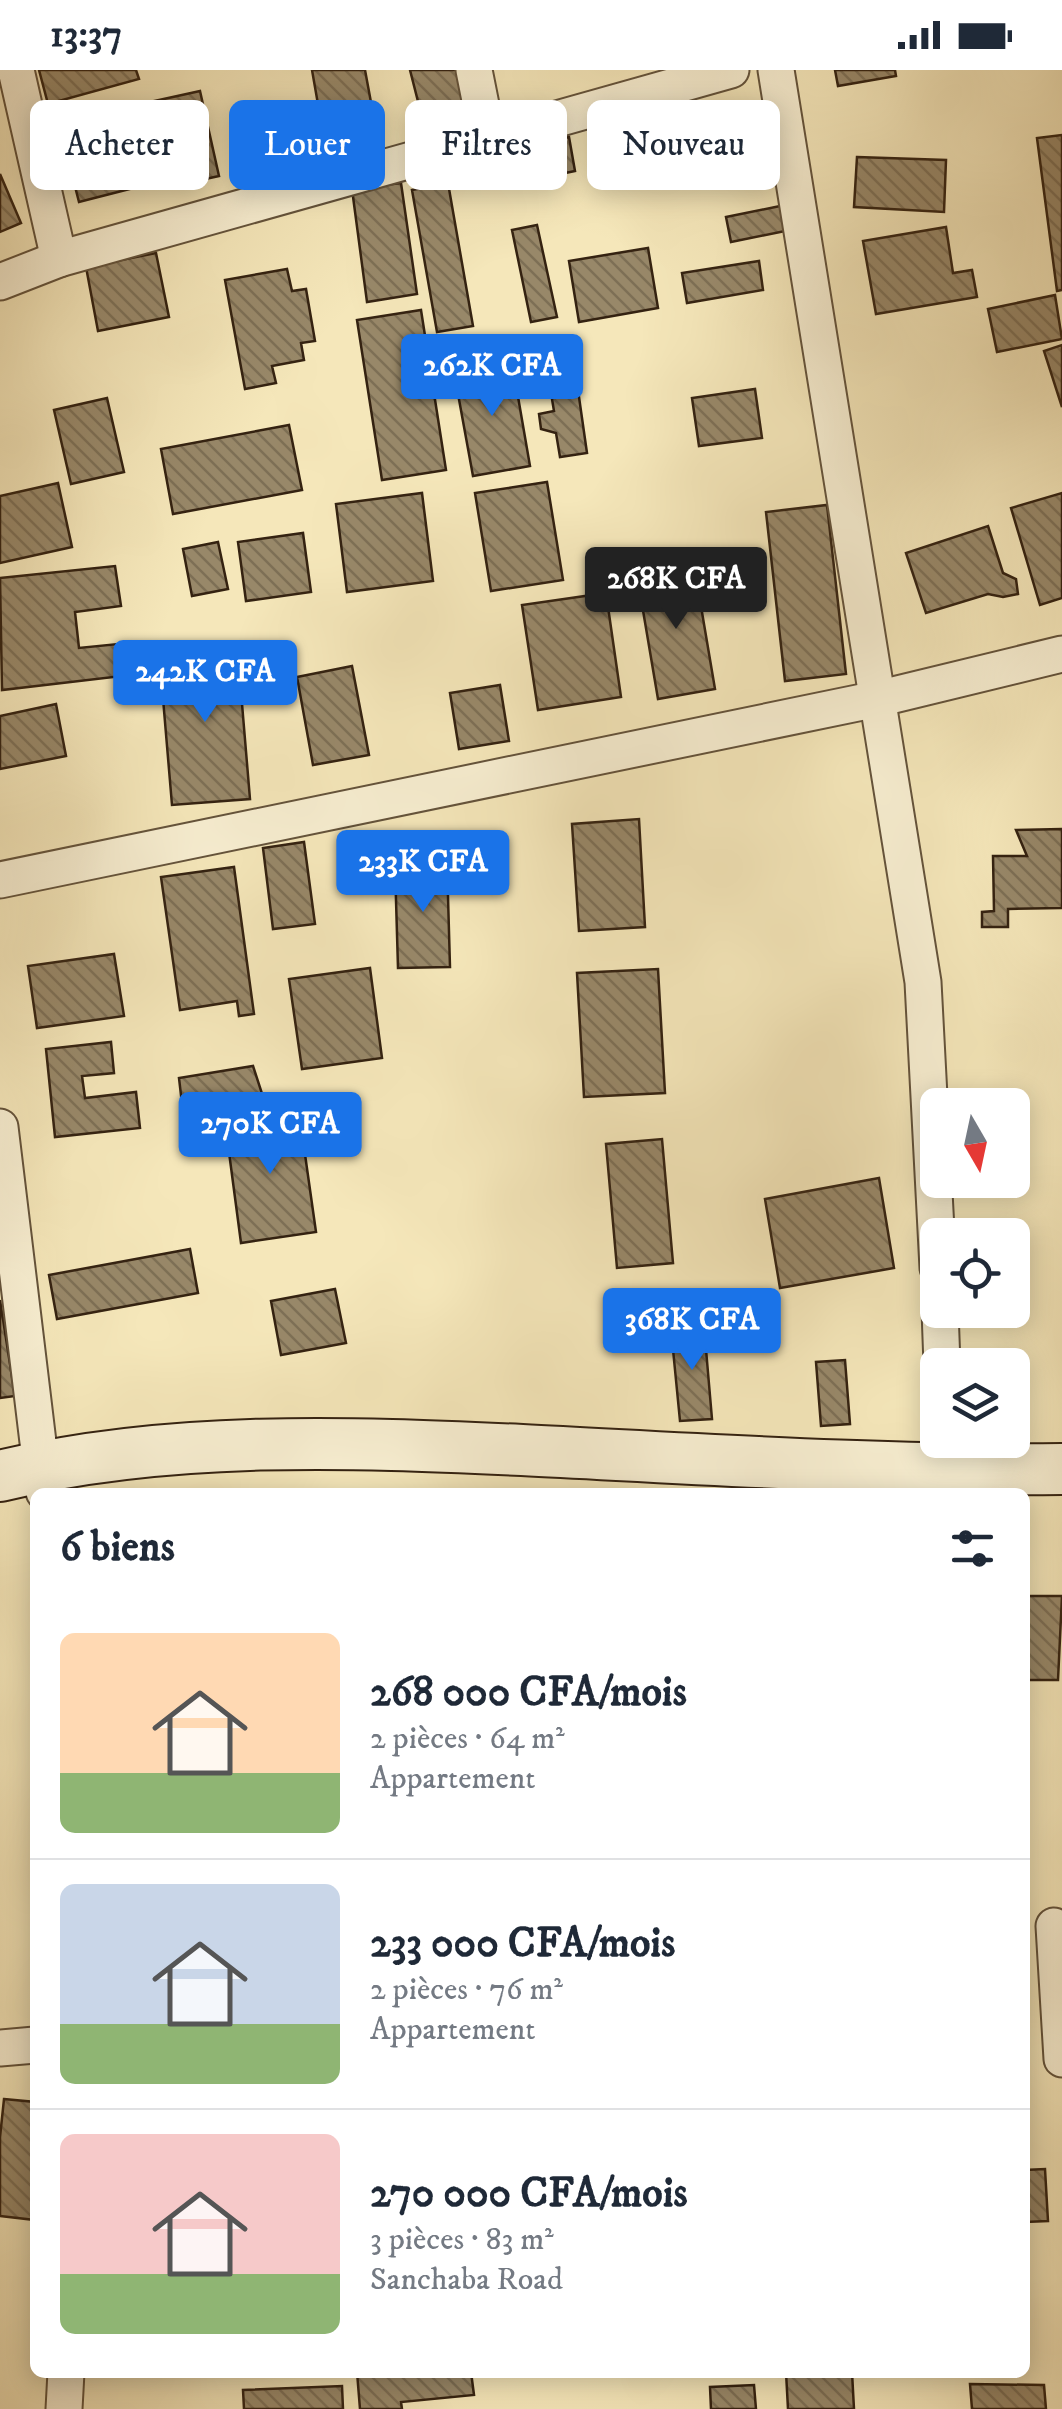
<!DOCTYPE html>
<html lang="fr">
<head>
<meta charset="utf-8">
<style>
  body { margin:0; font-family:"IM FELL DW Pica",serif; background:#f6f6f7; color:#1f2937; height:100vh; display:flex; flex-direction:column; font-size:38px; white-space:nowrap }
  * { box-sizing:border-box; margin:0 }
  p { font-size:32px; color:#747a83 }
  .icon { flex:none; width:55px; height:55px; fill:none; stroke:currentColor; stroke-width:2; stroke-linecap:round; stroke-linejoin:round }
  .map { position:relative; flex:1; overflow:hidden }
  .side { position:absolute; left:30px; top:1418px; width:1000px; height:890px; display:flex; flex-direction:column; background:#fff; border-radius:15px; box-shadow:0 5px 25px #0003 }
  .side>* { flex:none }
  .hud { position:absolute; left:30px; top:30px; width:1002px; height:90px; display:flex; gap:20px }
  .needle { width:65px; rotate:171deg }
  .fabs { position:absolute; left:920px; top:1018px; display:grid; gap:20px }
  .fabs a { display:grid; place-items:center; width:110px; height:110px; border-radius:15px; background:#fff; box-shadow:0 5px 25px #0003; font-size:50px }
  .price { position:absolute; translate:-50% -85px; padding:0 22px; border-radius:10px; background:#1a73e8; color:#fff; font-size:32px; line-height:65px; filter:drop-shadow(0 2px 5px #0008) }
  .price::after { content:''; position:absolute; left:50%; top:60px; width:30px; height:22px; margin-left:-15px; background:inherit; clip-path:polygon(0 0,100% 0,50% 100%) }
  .price.on { background:#222; color:#fff }
  ul { padding:0; list-style:none }
  li { display:flex; align-items:center; gap:30px; height:250px; padding:0 30px }
  li+li { border-top:2px solid #e0e1e3 }
  li span { display:grid; place-items:center; flex:none; width:280px; height:200px; border-radius:15px; color:#555 }
  li>.icon { margin-inline-start:auto }
  span .icon { width:120px; height:120px; fill:#fffc; stroke-width:1 }
  li b { font-size:42px }
  h2 { display:flex; justify-content:space-between; align-items:center; height:120px; padding:0 30px; font-size:42px }
  .chip { padding:0 35px; border-radius:15px; background:#fff; box-shadow:0 5px 25px #0003; font-size:35px; line-height:90px }
  .chip.on { background:#1a73e8; color:#fff }
  .status { display:flex; justify-content:space-between; align-items:center; height:70px; padding:0 50px; background:#fff; direction:ltr }
  .status svg { height:28px; fill:currentColor }
  .map>svg:first-child { display:block }
</style>
</head>
<body>
<div class="status"><b>13:37</b><svg viewBox="0 0 49 12"><path d="M0 12V9h3v3zM5 12V6h3v6zM10 12V3h3v9zM15 12V0h3v12zM26 1h20v11H26zM47 4h2v5h-2z"/></svg></div>
<div class="map">
<svg width="1062" height="2339" viewBox="0 0 1062 2339">
  <defs>
    <pattern id="building-back-hatch" width="6" height="6" patternUnits="userSpaceOnUse" patternTransform="scale(2.5)"><rect width="6" height="6" fill="#988869"/><path d="M-1 5l2 2M0 0l6 6M5-1l2 2" fill="none" stroke="#7d6f55"/></pattern>
  </defs>
  <rect width="100%" height="100%" fill="#f5e7ba"/>
  <filter id="stains"><feTurbulence type="fractalNoise" baseFrequency=".002" numOctaves="4"/><feColorMatrix values="0 0 0 0 .2 0 0 0 0 .09 0 0 0 0 .02 0 0 0 .5 -.17"/></filter>
  <radialGradient id="worn" r=".72"><stop offset=".6" stop-color="#630" stop-opacity="0"/><stop offset="1" stop-color="#630" stop-opacity=".3"/></radialGradient>
  <g fill="url(#building-back-hatch)" stroke="#342211" stroke-width="2.5">
    <path d="M 39,0 L 136,0 L 139,9 L 48,34 Z"/>
    <path d="M 312,0 L 365,0 L 378,70 L 326,80 Z"/>
    <path d="M 410,0 L 462,0 L 471,46 L 424,55 Z"/>
    <path d="M 835,0 L 895,0 L 896,6 L 838,16 Z"/>
    <path d="M 200,21 L 219,106 L 169,117 L 150,32 Z"/>
    <path d="M 129,53 L 145,115 L 79,132 L 63,70 Z"/>
    <path d="M 1062,65 L 1062,220 L 1057,221 L 1037,68 Z"/>
    <path d="M 569,67 L 575,101 L 527,111 L 520,77 Z"/>
    <path d="M 857,87 L 946,90 L 944,142 L 854,137 Z"/>
    <path d="M 0,104 L 21,153 L 0,162 Z"/>
    <path d="M 401,113 L 417,224 L 367,232 L 352,119 Z"/>
    <path d="M 448,113 L 473,256 L 437,262 L 412,120 Z"/>
    <path d="M 785,135 L 790,160 L 731,172 L 726,147 Z"/>
    <path d="M 537,155 L 557,247 L 531,252 L 512,160 Z"/>
    <path d="M 946,157 L 953,203 L 972,200 L 977,227 L 876,244 L 863,171 Z"/>
    <path d="M 648,178 L 658,238 L 579,252 L 569,191 Z"/>
    <path d="M 156,183 L 169,247 L 98,261 L 86,197 Z"/>
    <path d="M 759,191 L 763,220 L 687,233 L 682,203 Z"/>
    <path d="M 287,199 L 292,221 L 306,219 L 315,271 L 301,273 L 304,290 L 272,296 L 276,313 L 245,319 L 225,210 Z"/>
    <path d="M 1055,225 L 1062,269 L 997,282 L 988,239 Z"/>
    <path d="M 421,240 L 446,400 L 382,410 L 357,250 Z"/>
    <path d="M 1062,275 L 1062,337 L 1044,281 Z"/>
    <path d="M 512,292 L 530,396 L 473,406 L 454,302 Z"/>
    <path d="M 577,313 L 587,383 L 560,387 L 556,363 L 541,359 L 539,344 L 554,341 L 550,317 Z"/>
    <path d="M 755,319 L 762,368 L 699,376 L 692,328 Z"/>
    <path d="M 107,328 L 124,402 L 71,414 L 54,340 Z"/>
    <path d="M 289,355 L 302,420 L 173,444 L 161,379 Z"/>
    <path d="M 547,412 L 563,510 L 491,521 L 475,423 Z"/>
    <path d="M 58,413 L 72,477 L 0,493 L 0,426 Z"/>
    <path d="M 422,423 L 433,511 L 347,522 L 336,434 Z"/>
    <path d="M 1062,423 L 1062,528 L 1040,535 L 1011,438 Z"/>
    <path d="M 827,435 L 846,604 L 785,611 L 766,442 Z"/>
    <path d="M 988,456 L 1003,503 L 1016,509 L 1018,524 L 1003,527 L 988,524 L 926,543 L 906,483 Z"/>
    <path d="M 303,463 L 311,522 L 246,531 L 238,472 Z"/>
    <path d="M 218,472 L 228,519 L 192,526 L 183,479 Z"/>
    <path d="M 694,495 L 715,619 L 658,629 L 637,505 Z"/>
    <path d="M 115,496 L 121,536 L 75,542 L 79,578 L 128,573 L 131,605 L 2,620 L 0,508 Z"/>
    <path d="M 606,523 L 621,627 L 538,640 L 522,535 Z"/>
    <path d="M 237,574 L 250,729 L 172,735 L 159,581 Z"/>
    <path d="M 352,596 L 369,685 L 313,695 L 297,607 Z"/>
    <path d="M 500,615 L 509,671 L 459,679 L 450,623 Z"/>
    <path d="M 56,634 L 66,686 L 0,699 L 0,646 Z"/>
    <path d="M 639,749 L 645,857 L 579,861 L 572,754 Z"/>
    <path d="M 1062,759 L 1062,838 L 1008,839 L 1008,857 L 982,857 L 982,842 L 994,841 L 993,786 L 1027,786 L 1016,760 Z"/>
    <path d="M 304,772 L 315,854 L 273,859 L 263,778 Z"/>
    <path d="M 447,791 L 450,897 L 398,898 L 395,796 Z"/>
    <path d="M 234,797 L 254,944 L 239,946 L 237,931 L 180,940 L 161,807 Z"/>
    <path d="M 114,884 L 124,946 L 37,958 L 28,896 Z"/>
    <path d="M 370,898 L 382,988 L 302,999 L 289,909 Z"/>
    <path d="M 658,899 L 665,1023 L 584,1027 L 577,903 Z"/>
    <path d="M 111,972 L 114,1003 L 82,1006 L 85,1028 L 136,1022 L 140,1058 L 55,1067 L 46,979 Z"/>
    <path d="M 253,996 L 266,1036 L 184,1051 L 179,1008 Z"/>
    <path d="M 299,1042 L 316,1162 L 241,1173 L 225,1052 Z"/>
    <path d="M 662,1069 L 673,1193 L 617,1198 L 606,1074 Z"/>
    <path d="M 879,1108 L 894,1198 L 780,1218 L 765,1129 Z"/>
    <path d="M 190,1179 L 198,1223 L 57,1249 L 49,1205 Z"/>
    <path d="M 335,1219 L 346,1273 L 281,1285 L 271,1231 Z"/>
    <path d="M 0,1230 L 15,1326 L 0,1328 Z"/>
    <path d="M 704,1256 L 712,1349 L 680,1351 L 671,1259 Z"/>
    <path d="M 845,1290 L 850,1354 L 821,1356 L 816,1292 Z"/>
    <path d="M 1025,1526 L 1062,1526 L 1058,1610 L 1025,1610 Z"/>
    <path d="M 4,2029 L 35,2032 L 35,2150 L 0,2146 L 0,2067 Z"/>
    <path d="M 1045,2099 L 1048,2151 L 1025,2152 L 1025,2100 Z"/>
    <path d="M 357,2302 L 471,2302 L 474,2325 L 401,2332 L 402,2339 L 360,2339 Z"/>
    <path d="M 786,2302 L 852,2302 L 854,2339 L 788,2339 Z"/>
    <path d="M 970,2314 L 1044,2315 L 1046,2339 L 972,2339 Z"/>
    <path d="M 754,2315 L 756,2339 L 711,2339 L 710,2317 Z"/>
    <path d="M 342,2316 L 343,2339 L 244,2339 L 243,2320 Z"/>
  </g>
  <g fill="none" stroke-linecap="round" stroke-linejoin="round">
    <g stroke="#64533b" stroke-width="39">
      <g id="street">
        <path d="M 16,0 L 59,189"/>
        <path d="M 474,0 L 488,70"/>
        <path d="M 776,0 L 923,912 L 938,1198"/>
        <path d="M 0,212 L 59,189 L 731,0"/>
        <path d="M 0,810 L 877,629 L 1062,584"/>
        <path d="M 0,1057 L 44,1422"/>
        <path d="M 940,1240 L 942,1295"/>
        <path d="M 1054,1856 L 1062,1989"/>
        <path d="M 0,1978 L 35,1975"/>
        <path d="M 64,2339 L 66,2302"/>
      </g>
    </g>
    <g stroke="#342211" stroke-width="54">
      <path id="secondary" d="M 0,1406 C 168,1365 351,1372 522,1380 C 702,1389 882,1401 1062,1399"/>
    </g>
    <use href="#street" stroke="#f8efd2" stroke-width="35"/>
    <use href="#secondary" stroke="#f8efd2" stroke-width="50"/>
  </g>
  <rect width="100%" height="100%" filter="url(#stains)"/>
  <rect width="100%" height="100%" fill="url(#worn)"/>
</svg>
<div class="fabs">
<a><svg class="needle" viewBox="-14 -14 28 28"><path d="M0-13l5 13h-10z" fill="#e53935"/><path d="M0 13l5-13h-10z" fill="#747a83"/></svg></a>
<a><svg class="icon" aria-label="locate" viewBox="0 0 24 24"><circle cx="12" cy="12" r="6"/><path d="M12 2v4M12 18v4M2 12h4M18 12h4"/></svg></a>
<a><svg class="icon" aria-label="layers" viewBox="0 0 24 24"><path d="M12 4l9 5-9 5-9-5zM3 14l9 5 9-5"/></svg></a>
</div>
<b class="price" style="left:492px;top:349px">262K CFA</b>
<b class="price on" style="left:676px;top:562px">268K CFA</b>
<b class="price" style="left:205px;top:655px">242K CFA</b>
<b class="price" style="left:423px;top:845px">233K CFA</b>
<b class="price" style="left:270px;top:1107px">270K CFA</b>
<b class="price" style="left:692px;top:1303px">368K CFA</b>
<div class="hud">
<a class="chip">Acheter</a>
<a class="chip on">Louer</a>
<a class="chip">Filtres</a>
<a class="chip">Nouveau</a>
</div>
<section class="side">
<h2>6 biens<svg class="icon" aria-label="filters" viewBox="0 0 24 24"><path d="M4 7h16M4 17h16"/><circle cx="9" cy="7" r="2"/><circle cx="15" cy="17" r="2"/></svg></h2>
<ul>
<li><span style="background:linear-gradient(#ffd9b3 70%,#8fb573 0)"><svg class="icon" aria-label="home" viewBox="0 0 24 24"><path d="M3 11l9-7 9 7M6 9v11h12V9"/></svg></span><div><b>268 000 CFA/mois</b><p>2 pièces · 64 m²</p><p>Appartement</p></div></li>
<li><span style="background:linear-gradient(#c9d6e8 70%,#8fb573 0)"><svg class="icon" aria-label="home" viewBox="0 0 24 24"><path d="M3 11l9-7 9 7M6 9v11h12V9"/></svg></span><div><b>233 000 CFA/mois</b><p>2 pièces · 76 m²</p><p>Appartement</p></div></li>
<li><span style="background:linear-gradient(#f6c9c9 70%,#8fb573 0)"><svg class="icon" aria-label="home" viewBox="0 0 24 24"><path d="M3 11l9-7 9 7M6 9v11h12V9"/></svg></span><div><b>270 000 CFA/mois</b><p>3 pièces · 83 m²</p><p>Sanchaba Road</p></div></li>
</ul>
</section>
</div>
</body>
</html>
